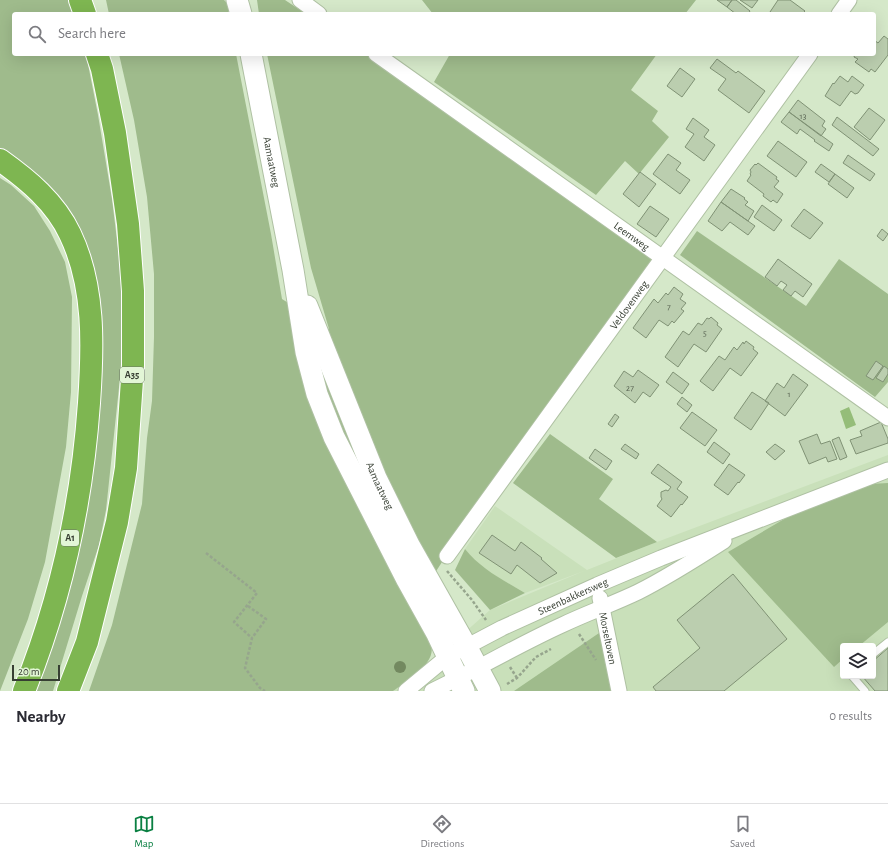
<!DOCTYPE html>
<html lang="en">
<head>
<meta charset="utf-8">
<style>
  :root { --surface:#fff; --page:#f7f7f7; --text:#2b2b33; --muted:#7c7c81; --line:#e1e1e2; --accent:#0b8043 }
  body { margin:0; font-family:"Alegreya Sans",sans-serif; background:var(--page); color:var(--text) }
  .controls { position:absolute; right:12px; bottom:12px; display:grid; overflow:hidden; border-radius:4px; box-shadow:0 4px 16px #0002 }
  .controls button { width:36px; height:36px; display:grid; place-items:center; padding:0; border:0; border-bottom:1px solid var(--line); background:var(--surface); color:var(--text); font:20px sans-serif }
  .scale { position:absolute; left:12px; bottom:10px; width:48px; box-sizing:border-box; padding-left:4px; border:2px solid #373f33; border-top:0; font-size:11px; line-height:14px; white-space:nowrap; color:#373f33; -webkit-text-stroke:3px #e2f6d6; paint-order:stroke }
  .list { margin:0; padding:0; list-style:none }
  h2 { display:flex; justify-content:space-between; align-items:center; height:52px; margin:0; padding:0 16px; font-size:17px }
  h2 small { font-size:13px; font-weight:400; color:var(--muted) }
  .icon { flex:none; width:22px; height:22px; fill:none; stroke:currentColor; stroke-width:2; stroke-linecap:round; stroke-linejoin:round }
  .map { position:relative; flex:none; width:888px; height:691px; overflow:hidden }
  .search { position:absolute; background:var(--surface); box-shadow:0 4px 16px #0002; left:12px; right:12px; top:12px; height:44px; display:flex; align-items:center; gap:10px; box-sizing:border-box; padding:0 14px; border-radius:4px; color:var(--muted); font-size:15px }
  .sheet { height:112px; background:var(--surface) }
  nav { display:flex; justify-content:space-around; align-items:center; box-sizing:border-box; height:56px; border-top:1px solid var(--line); background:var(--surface); font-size:11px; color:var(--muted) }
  nav a { display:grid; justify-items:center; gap:2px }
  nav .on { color:var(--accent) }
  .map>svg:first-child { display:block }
  .built { fill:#c9e0ba; fill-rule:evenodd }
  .green { fill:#9fbb8c }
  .water { fill:#95bd79 }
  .building { fill:#bbceaf; stroke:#809275 }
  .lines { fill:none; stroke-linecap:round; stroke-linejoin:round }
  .lane-casing { stroke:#afc1a3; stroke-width:9 }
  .street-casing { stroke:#afc1a3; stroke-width:17 }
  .secondary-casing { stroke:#afc1a3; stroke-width:23 }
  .highway-casing { stroke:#fff; stroke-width:24 }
  .path { stroke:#96a58d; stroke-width:2.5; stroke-dasharray:3 2; stroke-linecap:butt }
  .lane { stroke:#fff; stroke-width:7 }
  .street { stroke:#fff; stroke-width:15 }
  .secondary { stroke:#fff; stroke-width:21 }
  .highway { stroke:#7eb651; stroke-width:22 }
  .tree { fill:#738960 }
  .labels { text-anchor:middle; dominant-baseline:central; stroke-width:3; stroke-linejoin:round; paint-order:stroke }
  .number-label { font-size:9px; fill:#586352 }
  .shield { fill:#e2f6d6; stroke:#6a7664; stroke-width:1 }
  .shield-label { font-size:10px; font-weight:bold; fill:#373f33 }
  .street-label { font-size:11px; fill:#373f33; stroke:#e2f6d6 }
</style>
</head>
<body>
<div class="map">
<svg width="888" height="691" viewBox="0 0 888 691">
  <rect width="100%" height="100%" fill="#d5e8c9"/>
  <path class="built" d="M888,455V691H393L419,673L490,610L584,571L525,593L492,574L474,560L465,549L495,506L587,570L657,542ZM843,646H873V676H843Z"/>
  <path class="green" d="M0,0H72L78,14H14V54H86L98,115L112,199L121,273L125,331L106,510L99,545L82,596L53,691H29L44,647L98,317L27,168L0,148Z
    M106,0H224L227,3L229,14H109Z
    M257,0H285L306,14H259Z
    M422,0H696L685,14H433Z
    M119,54H236L271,234L282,299L329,329L311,268L267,54H365L480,131L655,257L511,455L413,607C419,619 427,632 431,645C437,663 406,682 393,691H89L112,625L142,504L147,438L152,401L154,337V274L147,197L134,120Z
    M450,54H657L631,90L658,111L652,121L669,137L639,174L625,161L596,195L434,82Z
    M0,178L11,185L34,206L50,231L65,262L72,297L71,392L66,447L45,562L28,619L0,691Z
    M697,231L806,306L839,259L888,294V382L875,397L680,255Z
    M550,434L613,479L599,499L657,542L616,558L513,483Z
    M888,483V622L859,646H843V659L834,667L728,552L798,511L870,484Z
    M465,549C481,569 503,580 525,593L490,610L455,570Z
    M602,631L614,691H514Z"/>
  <path class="water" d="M849,407L856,425L846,429L840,411Z"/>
  <path class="building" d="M717,0H732L727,7Z
    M732,0H736L750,11L748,14H736L727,7Z
    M740,0H758L752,8Z
    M778,0H790L805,11L802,14H773L770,12Z
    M884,36L888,39V55L875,72L871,69L869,72L855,62L858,59L854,57L855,54H874V40L878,43Z
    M717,59L736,73L738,71L765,91L749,113L718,90L726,79L710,68Z
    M680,68L695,79L682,97L667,86Z
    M840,76L848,82L852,76L864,85L858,93L855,94L851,91L840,106L825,96L833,83L834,84Z
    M798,100L825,121L822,126L826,129L821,136L789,112Z
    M869,108L885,120L870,140L854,127Z
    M789,112L833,144L829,151L814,141L815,140L800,129L797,134L781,122Z
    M837,117L879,149L873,156L832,125Z
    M693,118L709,130L704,137L715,145L704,161L685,147L694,134L686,129Z
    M778,141L807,162L796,177L767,156Z
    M668,154L681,163L676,170L690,180L680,194L653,174Z
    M848,155L875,174L870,181L843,163Z
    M758,163L777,177L776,179L779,181L774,187L783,194L777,203L773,200L771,202L763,196L764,194L747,181L751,175L750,174L751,172L750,170L755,164L756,165Z
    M821,164L835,174L829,182L815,172Z
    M640,172L656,184L639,207L623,194Z
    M835,174L854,188L847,198L828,184Z
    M731,189L745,198L744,199L748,202L745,205L754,211L748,221L721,202Z
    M721,202L755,226L748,235L730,222L722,231L708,221Z
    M762,205L782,220L774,231L754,217Z
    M650,206L669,219L656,237L637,224Z
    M804,209L823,223L810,239L791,226Z
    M882,229L888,234L883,241L877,236Z
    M778,259L812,284L803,297L795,291L791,296L783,290L787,285L781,281L777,286L765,277Z
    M674,287L683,294L680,299L686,303L681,309L684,311L674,323L672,321L668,326L659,320L646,338L633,328L654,299L658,303L666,293L668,295Z
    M711,317L718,323L717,325L722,329L706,352L694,344L678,367L665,357L683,331L689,335L698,323L702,325L707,318L709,319Z
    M746,341L754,347L753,349L758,353L741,376L730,368L713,391L700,381L719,356L725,360L734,347L737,350L743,342L744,344Z
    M876,361L883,366L873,380L866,376Z
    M884,366L888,369V374L883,382L876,378Z
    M638,370L659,385L650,397L643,392L635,403L614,386L624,371L633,377Z
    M673,372L689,384L682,394L666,382Z
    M793,374L808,385L785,416L765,401L777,383L784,388Z
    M752,392L769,403L751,430L734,418Z
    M682,397L692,405L687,412L677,404Z
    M692,412L717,430L705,446L680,428Z
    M615,414L619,417L612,427L608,424Z
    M881,422L888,439V443L856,454L850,440L862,436L860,431Z
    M817,434L821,444L830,441L837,459L828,462L826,457L809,464L799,441Z
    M839,437L847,457L840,460L832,440Z
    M714,442L730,454L723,464L707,452Z
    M625,444L639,454L636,459L621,449Z
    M775,444L785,451L775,460L766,452Z
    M595,449L612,461L606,470L589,458Z
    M658,464L682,482L677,489L688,497L682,505L681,504L671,517L657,506L662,499L661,497V492L666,490L668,491L671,487L651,473Z
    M729,464L745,475L739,483L738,482L728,495L714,485Z
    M492,535L515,551L521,542L542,558L541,559L557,573L540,583L517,565L511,574L479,553Z
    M733,574L787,639L724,691H656L653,687L700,648L677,620Z
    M888,648V691H875L862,676H873V661Z"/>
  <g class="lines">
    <defs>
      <path id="lane" d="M873,654L888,642
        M852,676L865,691"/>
      <g id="street">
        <path d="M300,0L319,14"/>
        <path d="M839,14L849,0"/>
        <path id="s1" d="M376,54L888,418"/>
        <path id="s2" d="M447,556L810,54"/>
        <path id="s3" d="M600,598L619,691"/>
        <path id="s4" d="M406,691L447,657L502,628L597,585L661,558L888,470"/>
        <path d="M432,691C476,670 518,645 562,625C587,613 613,604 638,592C668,577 696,559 724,541"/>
      </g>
      <g id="secondary">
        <path d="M237,0L241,14"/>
        <path id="s5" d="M251,54L293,270L306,352L317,394L334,437L407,580L437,634L464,691"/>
        <path id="s6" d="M307,306L376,478L409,545L466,646L490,691"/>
      </g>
      <path id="highway" d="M80,0L85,14
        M0,160C28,180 55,202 70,234C95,286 93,346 89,403C82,502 61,599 24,691
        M68,691L87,642L117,522L126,468L133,365V291L128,224L115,133L102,69L97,54"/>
    </defs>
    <use href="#lane" class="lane-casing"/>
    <use href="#street" class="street-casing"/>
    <use href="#secondary" class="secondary-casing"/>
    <use href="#highway" class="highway-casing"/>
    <path class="path" d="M206,553L257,593L234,622L252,638
      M447,571L472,600L486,620
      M248,606L266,619L252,638L245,668L260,688L265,691
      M579,634L596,660
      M510,667L517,678
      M507,684L517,678L536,657L551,649"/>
    <use href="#lane" class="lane"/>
    <use href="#street" class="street"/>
    <use href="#secondary" class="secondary"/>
    <use href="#highway" class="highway"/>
  </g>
  <circle class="tree" cx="400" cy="667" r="6"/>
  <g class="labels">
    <g class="number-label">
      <text x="803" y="116">13</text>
      <text x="669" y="307">7</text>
      <text x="705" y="333">5</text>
      <text x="630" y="388">27</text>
      <text x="789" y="394">1</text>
    </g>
    <g class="shield">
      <rect x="120" y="367" width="24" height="16" rx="3"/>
      <rect x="61" y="530" width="18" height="16" rx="3"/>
    </g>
    <g class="shield-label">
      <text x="132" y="375">A35</text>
      <text x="70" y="538">A1</text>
    </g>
    <g class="street-label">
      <text stroke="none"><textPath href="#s5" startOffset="110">Aamaatweg</textPath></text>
      <text stroke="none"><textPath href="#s1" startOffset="314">Leemweg</textPath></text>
      <text stroke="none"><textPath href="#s2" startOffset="310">Veldovenweg</textPath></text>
      <text stroke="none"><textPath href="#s6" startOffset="194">Aamaatweg</textPath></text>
      <text stroke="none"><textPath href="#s4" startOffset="193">Steenbakkersweg</textPath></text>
      <text stroke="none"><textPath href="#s3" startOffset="41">Morseltoven</textPath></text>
    </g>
  </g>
</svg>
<div class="controls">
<button><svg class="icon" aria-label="layers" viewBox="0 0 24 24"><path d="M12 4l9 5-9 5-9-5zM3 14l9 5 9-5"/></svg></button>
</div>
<div class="scale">20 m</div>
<div class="search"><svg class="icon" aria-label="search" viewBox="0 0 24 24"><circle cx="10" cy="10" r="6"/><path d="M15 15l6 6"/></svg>Search here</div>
</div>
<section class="sheet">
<h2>Nearby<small>0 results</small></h2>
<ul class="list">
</ul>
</section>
<nav>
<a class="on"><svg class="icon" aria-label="map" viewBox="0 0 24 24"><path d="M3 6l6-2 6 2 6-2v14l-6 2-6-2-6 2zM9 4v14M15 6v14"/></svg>Map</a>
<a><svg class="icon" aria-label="directions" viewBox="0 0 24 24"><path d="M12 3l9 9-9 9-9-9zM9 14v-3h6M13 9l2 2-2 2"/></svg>Directions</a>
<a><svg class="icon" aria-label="saved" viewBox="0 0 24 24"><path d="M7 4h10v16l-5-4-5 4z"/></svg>Saved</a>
</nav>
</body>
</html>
